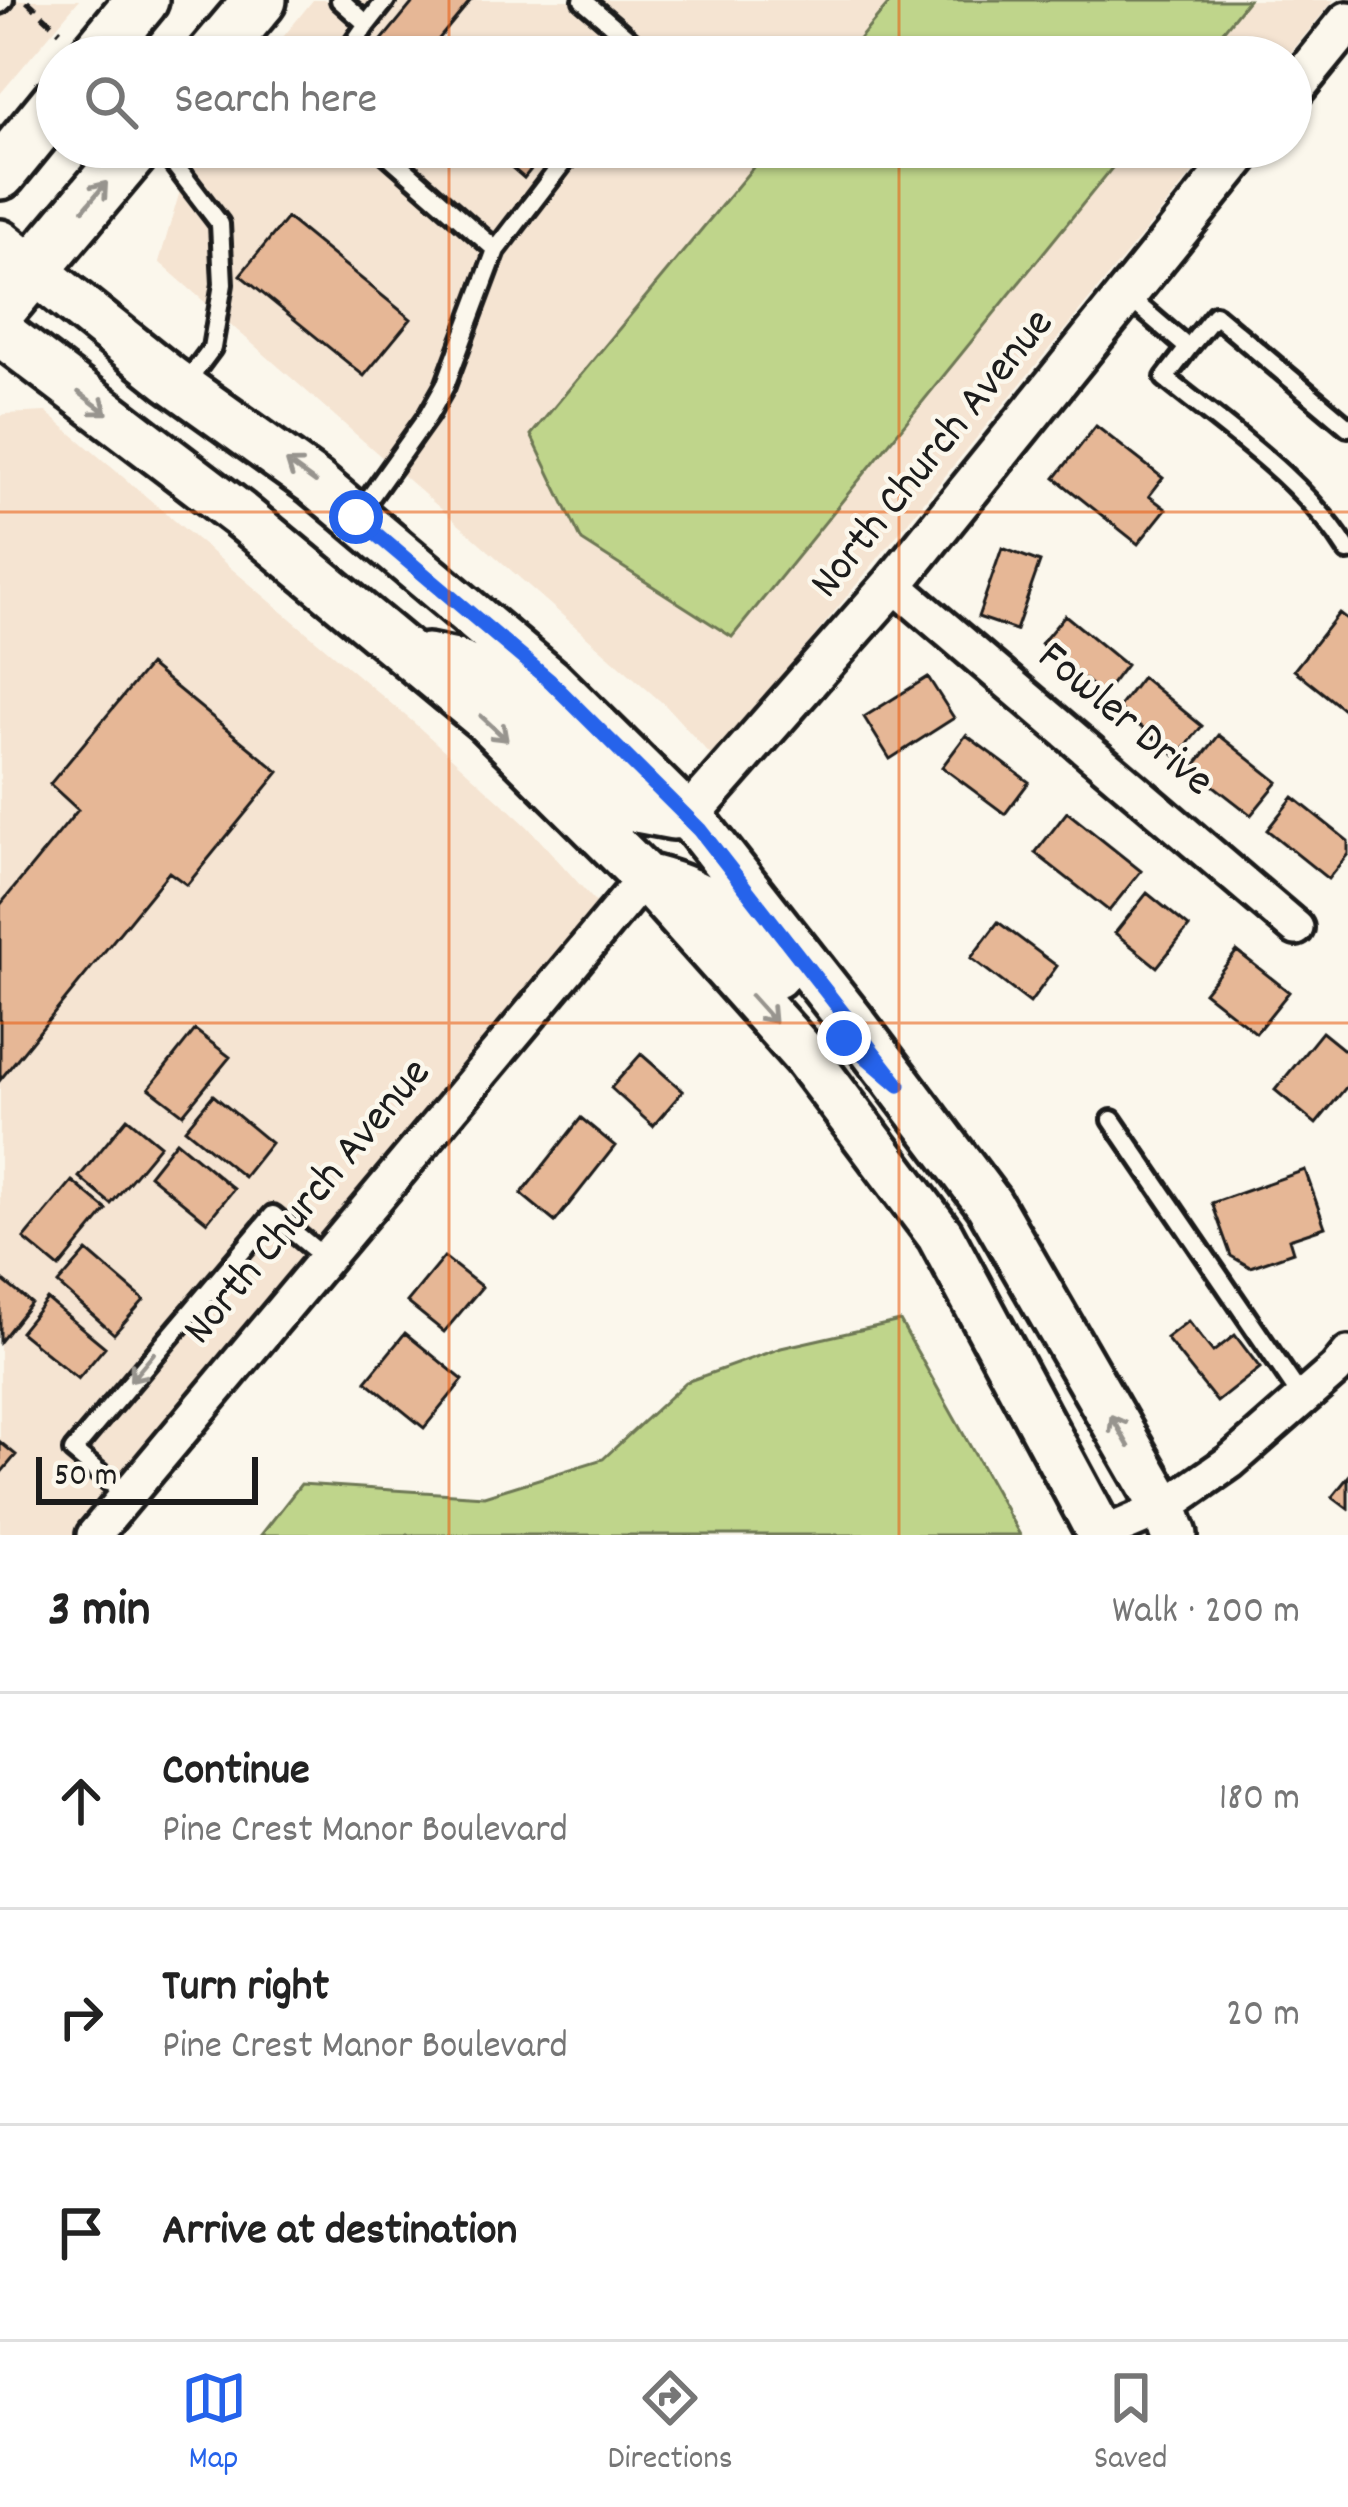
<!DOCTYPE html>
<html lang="en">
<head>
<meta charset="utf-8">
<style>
  :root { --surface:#fff; --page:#f2f2f2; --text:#222; --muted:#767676; --line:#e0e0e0; --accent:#2563eb }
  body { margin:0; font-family:Dekko,sans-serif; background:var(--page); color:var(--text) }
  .scale { position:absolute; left:36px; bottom:30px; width:222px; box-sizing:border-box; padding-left:12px; border:6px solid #1c1c1c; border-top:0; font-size:33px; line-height:42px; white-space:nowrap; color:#1c1c1c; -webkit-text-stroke:9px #fbf7ec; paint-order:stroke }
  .stop { position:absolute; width:36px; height:36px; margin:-27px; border:9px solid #2563eb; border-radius:50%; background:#fff }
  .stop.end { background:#2563eb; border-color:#fff; box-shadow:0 3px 12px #0008 }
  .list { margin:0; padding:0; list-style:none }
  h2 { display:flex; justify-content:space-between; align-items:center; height:156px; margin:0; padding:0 48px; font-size:51px }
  h2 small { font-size:39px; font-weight:400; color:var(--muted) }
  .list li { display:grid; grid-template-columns:78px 1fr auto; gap:36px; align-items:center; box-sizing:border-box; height:216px; padding:0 48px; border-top:3px solid var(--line) }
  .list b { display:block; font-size:45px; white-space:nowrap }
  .list p { margin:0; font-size:39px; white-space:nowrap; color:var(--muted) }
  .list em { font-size:39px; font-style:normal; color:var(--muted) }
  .icon { flex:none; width:66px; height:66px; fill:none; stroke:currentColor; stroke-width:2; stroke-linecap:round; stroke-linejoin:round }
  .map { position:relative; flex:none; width:1348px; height:1535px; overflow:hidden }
  .search { position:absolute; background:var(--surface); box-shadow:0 3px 9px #0004; left:36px; right:36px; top:36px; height:132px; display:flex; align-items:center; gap:30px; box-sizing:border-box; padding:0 42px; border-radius:66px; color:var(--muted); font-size:45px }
  .sheet { height:804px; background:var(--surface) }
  nav { display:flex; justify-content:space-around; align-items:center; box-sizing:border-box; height:168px; border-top:3px solid var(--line); background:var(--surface); font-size:33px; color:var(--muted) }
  nav a { display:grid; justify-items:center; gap:6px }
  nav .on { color:var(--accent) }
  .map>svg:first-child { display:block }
  .built { fill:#f5e4d2 }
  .green { fill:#bfd58b; stroke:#6e7854; stroke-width:3 }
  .building { fill:#e6b796; stroke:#1c1c1c; stroke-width:3 }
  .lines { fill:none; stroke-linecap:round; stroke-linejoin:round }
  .service-casing { stroke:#1c1c1c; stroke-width:26 }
  .minor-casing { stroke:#1c1c1c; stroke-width:42 }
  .tertiary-casing { stroke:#1c1c1c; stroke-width:48 }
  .secondary-casing { stroke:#1c1c1c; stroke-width:54 }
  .primary-casing { stroke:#1c1c1c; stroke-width:60 }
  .path { stroke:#1c1c1c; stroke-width:6; stroke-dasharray:12 9; stroke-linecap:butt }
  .service { stroke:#fbf7ec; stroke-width:16 }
  .minor { stroke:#fbf7ec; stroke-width:33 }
  .tertiary { stroke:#fbf7ec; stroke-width:39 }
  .secondary { stroke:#fbf7ec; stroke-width:45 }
  .primary { stroke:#fbf7ec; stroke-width:51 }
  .oneway { stroke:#97948e }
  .route { stroke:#2563eb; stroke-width:15 }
  .grid { fill:none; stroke:#e8590c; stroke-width:3; stroke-opacity:0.55 }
  .labels { text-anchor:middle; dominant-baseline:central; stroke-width:9; stroke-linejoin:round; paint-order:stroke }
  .street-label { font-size:45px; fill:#1c1c1c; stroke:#fbf7ec }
</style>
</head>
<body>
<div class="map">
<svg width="1348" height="1535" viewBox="0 0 1348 1535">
  <rect width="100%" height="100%" fill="#fbf7ec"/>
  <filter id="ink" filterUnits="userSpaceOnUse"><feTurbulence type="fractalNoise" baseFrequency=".00833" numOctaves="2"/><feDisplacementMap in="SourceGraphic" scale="24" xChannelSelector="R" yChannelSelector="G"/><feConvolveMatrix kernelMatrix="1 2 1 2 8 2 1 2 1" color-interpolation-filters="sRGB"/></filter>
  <g filter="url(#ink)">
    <path class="built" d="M0,0H79L0,94Z
      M313,0H892L844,57H267Z
      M1248,0H1334L1287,57H1202Z
      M193,147H770L531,435L732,637L1129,147H1214L714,759L666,706L159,262Z
      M46,412L413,722L527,826L600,907L74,1535H0V417L5,414Z"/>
    <path class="green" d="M892,0H1248L1202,57H844Z
      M770,147H1129L732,637L582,541L531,435Z
      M900,1321L1020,1535H261L301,1484L484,1496L603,1459L686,1382L781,1348Z"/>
    <path class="building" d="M415,0H471L424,57H368Z
      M488,147H549L524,178Z
      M287,218L411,319L364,376L240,275Z
      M1096,426L1163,478L1149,496L1166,509L1138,544L1055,478Z
      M1002,548L1040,562L1016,630L978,617Z
      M1339,613L1348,620V713L1294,670Z
      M1065,615L1126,665L1103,695L1041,644Z
      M149,665L279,772L187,885L169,872L0,1080V905L78,810L50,784Z
      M928,677L954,718L890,759L864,717Z
      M1142,677L1202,726L1177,757L1118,708Z
      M966,735L1029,782L1005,814L942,767Z
      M1219,735L1278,782L1251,815L1192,769Z
      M1293,797L1348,841V854L1328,879L1267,830Z
      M1067,812L1141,871L1109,911L1035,853Z
      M1147,893L1189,927L1157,967L1115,933Z
      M998,922L1057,966L1030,1003L971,958Z
      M1237,951L1289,992L1256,1033L1204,992Z
      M195,1030L230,1057L183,1114L149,1088Z
      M1322,1032L1348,1053V1085L1316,1124L1275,1090Z
      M641,1054L683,1091L653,1126L611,1088Z
      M213,1095L271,1143L244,1177L185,1129Z
      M127,1118L160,1145L111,1204L79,1177Z
      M581,1118L615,1146L555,1222L521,1194Z
      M176,1141L234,1189L207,1222L149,1175Z
      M1305,1170L1325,1227L1289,1239L1293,1252L1250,1267L1231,1256L1212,1203Z
      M72,1181L107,1210L59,1268L24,1239Z
      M87,1251L144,1300L114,1334L58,1284Z
      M444,1257L482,1287L444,1332L407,1302Z
      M0,1278L31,1303L0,1342Z
      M47,1299L105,1347L78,1379L20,1332Z
      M1188,1321L1213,1352L1235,1335L1260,1368L1217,1402L1166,1338Z
      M405,1333L463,1380L424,1428L366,1381Z
      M0,1442L16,1455L0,1474Z
      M1348,1477V1509L1332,1497Z"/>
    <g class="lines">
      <defs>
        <path id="service" d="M340,0L367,24L386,0
          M583,0L646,54L644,57
          M0,4L4,0
          M344,57L367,24
          M161,147L220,224L223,284L212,348L183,387
          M496,250L575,147
          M1126,295L1188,348L1165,378C1230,431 1303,479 1348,551
          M1188,348L1215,315L1348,427
          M356,517L428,416L445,386L496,250L379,147
          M1112,1120L1302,1398
          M127,1496L73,1451L273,1215L325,1258"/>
        <path id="minor" d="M893,584L1296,928
          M94,1535L645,877
          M1101,1535L1164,1508L1230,1462L1336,1369L1348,1354"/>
        <path id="tertiary" d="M1291,92L1348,22
          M688,817L893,584L1246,147"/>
        <path id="secondary" d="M0,243L170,379L314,482L550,681L700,829L851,1021L989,1204L1164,1508L1174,1535
          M0,332L239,514L487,720L645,877L806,1057L940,1235L1101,1535
          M427,657L456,663L490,679L530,710L636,809L673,816
          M653,879C722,897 733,922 776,975"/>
        <path id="primary" d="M95,57L142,0
          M212,57L260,0
          M0,173L57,103
          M0,309L136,147"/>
      </defs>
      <use href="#service" class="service-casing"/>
      <use href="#minor" class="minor-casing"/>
      <use href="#tertiary" class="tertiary-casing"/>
      <use href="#secondary" class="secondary-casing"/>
      <use href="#primary" class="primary-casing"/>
      <path class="path" d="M27,1L60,31"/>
      <use href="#service" class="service"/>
      <use href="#minor" class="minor"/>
      <use href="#tertiary" class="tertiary"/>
      <use href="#secondary" class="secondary"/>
      <use href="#primary" class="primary"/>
    </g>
    <defs><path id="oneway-shaft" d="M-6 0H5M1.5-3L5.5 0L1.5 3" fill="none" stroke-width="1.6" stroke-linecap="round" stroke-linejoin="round" transform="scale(3)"/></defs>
    <g class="oneway">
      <use href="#oneway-shaft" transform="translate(95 196) rotate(-50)"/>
      <use href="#oneway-shaft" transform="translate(93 403) rotate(37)"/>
      <use href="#oneway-shaft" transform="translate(301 472) rotate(-144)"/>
      <use href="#oneway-shaft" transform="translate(494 728) rotate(43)"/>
      <use href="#oneway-shaft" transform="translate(763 1009) rotate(48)"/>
      <use href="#oneway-shaft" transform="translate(142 1367) rotate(130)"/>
      <use href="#oneway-shaft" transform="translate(1120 1431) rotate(-120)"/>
    </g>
  </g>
  <g class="lines" filter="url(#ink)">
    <path class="route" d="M356,517L550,681L700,830L899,1085L844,1038"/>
  </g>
  <path class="grid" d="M449,0V57M899,0V57M449,147V1535M899,147V1535M0,512H1348M0,1023H1348"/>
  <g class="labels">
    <g class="street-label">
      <text transform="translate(934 455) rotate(-51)">North Church Avenue</text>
      <text transform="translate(1124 721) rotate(40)">Fowler Drive</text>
      <text transform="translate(309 1203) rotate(-50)">North Church Avenue</text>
    </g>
  </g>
</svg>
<div class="scale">50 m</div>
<div class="stop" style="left:356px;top:517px"></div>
<div class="stop end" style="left:844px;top:1038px"></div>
<div class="search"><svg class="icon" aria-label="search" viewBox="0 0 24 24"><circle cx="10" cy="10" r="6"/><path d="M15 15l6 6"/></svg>Search here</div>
</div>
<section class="sheet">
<h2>3 min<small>Walk · 200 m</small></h2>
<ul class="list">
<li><svg class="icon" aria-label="ahead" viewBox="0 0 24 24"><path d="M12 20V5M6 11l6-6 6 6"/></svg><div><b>Continue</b><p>Pine Crest Manor Boulevard</p></div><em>180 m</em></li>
<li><svg class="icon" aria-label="right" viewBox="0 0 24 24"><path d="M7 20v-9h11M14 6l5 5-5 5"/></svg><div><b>Turn right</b><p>Pine Crest Manor Boulevard</p></div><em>20 m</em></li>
<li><svg class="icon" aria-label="arrive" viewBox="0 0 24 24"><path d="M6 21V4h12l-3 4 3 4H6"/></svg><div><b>Arrive at destination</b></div></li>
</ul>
</section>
<nav>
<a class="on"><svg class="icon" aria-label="map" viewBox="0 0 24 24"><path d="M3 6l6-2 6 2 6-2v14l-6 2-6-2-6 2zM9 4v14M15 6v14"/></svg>Map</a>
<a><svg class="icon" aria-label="directions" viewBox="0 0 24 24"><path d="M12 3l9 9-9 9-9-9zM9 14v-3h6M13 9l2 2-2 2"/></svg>Directions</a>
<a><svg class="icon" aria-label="saved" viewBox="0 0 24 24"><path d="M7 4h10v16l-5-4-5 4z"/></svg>Saved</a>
</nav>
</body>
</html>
